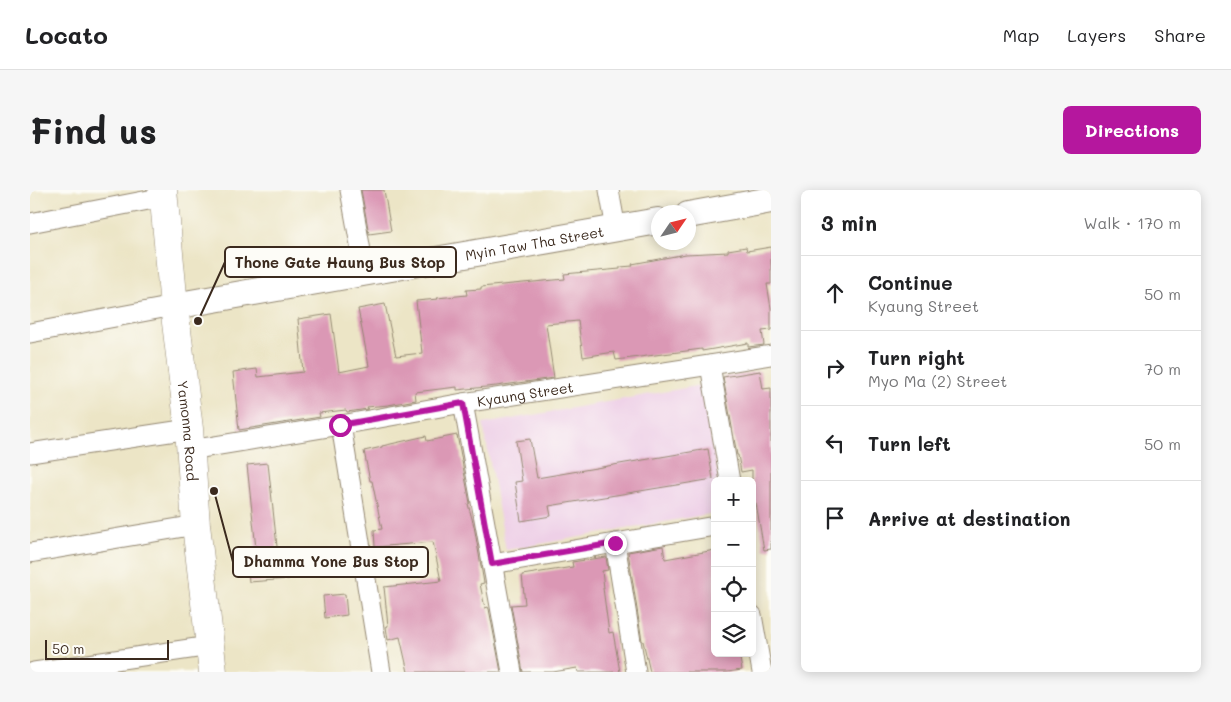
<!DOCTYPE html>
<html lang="en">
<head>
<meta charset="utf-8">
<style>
  :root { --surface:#fff; --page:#f6f6f6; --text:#202124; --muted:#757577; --line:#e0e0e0; --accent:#b5179e }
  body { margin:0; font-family:Mali,sans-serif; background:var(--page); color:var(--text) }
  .controls { position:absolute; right:15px; bottom:15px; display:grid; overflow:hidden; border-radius:8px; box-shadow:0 2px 12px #0003 }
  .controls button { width:45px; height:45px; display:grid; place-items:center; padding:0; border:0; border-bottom:1px solid var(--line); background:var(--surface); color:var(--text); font:25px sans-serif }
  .compass { position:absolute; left:621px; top:15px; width:45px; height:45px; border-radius:50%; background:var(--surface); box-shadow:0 2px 12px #0003; rotate:55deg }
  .scale { position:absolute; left:15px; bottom:12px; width:124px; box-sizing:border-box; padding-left:5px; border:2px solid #3b2a1e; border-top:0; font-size:14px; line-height:18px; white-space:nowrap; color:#3b2a1e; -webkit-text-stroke:4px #fdfcf7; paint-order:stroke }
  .stop { position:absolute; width:15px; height:15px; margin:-11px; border:4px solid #b5179e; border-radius:50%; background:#fff }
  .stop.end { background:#b5179e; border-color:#fff; box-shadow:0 1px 5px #0008 }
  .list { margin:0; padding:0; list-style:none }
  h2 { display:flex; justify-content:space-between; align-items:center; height:65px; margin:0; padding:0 20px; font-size:21px }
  h2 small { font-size:16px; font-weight:400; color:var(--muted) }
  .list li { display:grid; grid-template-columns:32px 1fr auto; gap:15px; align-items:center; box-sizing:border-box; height:75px; padding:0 20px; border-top:1px solid var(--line) }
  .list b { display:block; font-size:19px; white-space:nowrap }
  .list p { margin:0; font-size:16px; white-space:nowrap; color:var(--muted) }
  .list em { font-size:16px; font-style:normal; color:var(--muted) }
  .icon { flex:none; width:28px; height:28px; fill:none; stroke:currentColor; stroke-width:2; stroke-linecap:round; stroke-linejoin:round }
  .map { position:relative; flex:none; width:741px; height:482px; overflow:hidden; border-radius:8px }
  header { display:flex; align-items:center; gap:30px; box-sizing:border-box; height:70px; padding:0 25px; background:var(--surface); border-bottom:1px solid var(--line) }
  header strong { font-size:24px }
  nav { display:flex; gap:28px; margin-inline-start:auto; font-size:18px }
  .intro { display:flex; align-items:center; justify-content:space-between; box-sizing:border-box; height:120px; padding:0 30px }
  h1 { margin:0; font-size:35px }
  .button { padding:12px 22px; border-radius:8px; background:var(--accent); color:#fff; font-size:18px; font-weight:700 }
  main { display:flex; gap:30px; padding:0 30px }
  aside { flex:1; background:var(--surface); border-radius:8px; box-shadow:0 2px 12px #0003 }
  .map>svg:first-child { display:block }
  .built { fill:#eed0e7 }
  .building { fill:#db98b5 }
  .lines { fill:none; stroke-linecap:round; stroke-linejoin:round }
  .street-casing { stroke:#948872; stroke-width:21 }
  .secondary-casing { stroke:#948872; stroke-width:28 }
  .primary-casing { stroke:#948872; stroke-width:29 }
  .street { stroke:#fff; stroke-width:19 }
  .secondary { stroke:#fff; stroke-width:26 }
  .primary { stroke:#fff; stroke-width:28 }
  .route { stroke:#b5179e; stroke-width:6 }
  .labels { text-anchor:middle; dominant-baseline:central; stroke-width:4.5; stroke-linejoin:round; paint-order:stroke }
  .street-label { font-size:14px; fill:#3b2a1e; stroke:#fdfcf7 }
  .leader { fill:none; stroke:#3b2a1e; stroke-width:2 }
  .callout-dot { fill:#3b2a1e; stroke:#fdfcf7; stroke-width:2 }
  .callout { fill:#fdfcf7; stroke:#3b2a1e; stroke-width:2 }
  .callout-label { font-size:15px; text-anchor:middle; font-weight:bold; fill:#3b2a1e }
</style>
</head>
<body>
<header>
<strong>Locato</strong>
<nav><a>Map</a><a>Layers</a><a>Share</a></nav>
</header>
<div class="intro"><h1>Find us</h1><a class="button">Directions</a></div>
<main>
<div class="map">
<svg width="741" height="482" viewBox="0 0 741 482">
  <rect width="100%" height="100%" fill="#fdfcf7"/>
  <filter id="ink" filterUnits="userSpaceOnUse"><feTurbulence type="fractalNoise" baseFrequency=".02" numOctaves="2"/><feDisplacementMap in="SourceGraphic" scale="10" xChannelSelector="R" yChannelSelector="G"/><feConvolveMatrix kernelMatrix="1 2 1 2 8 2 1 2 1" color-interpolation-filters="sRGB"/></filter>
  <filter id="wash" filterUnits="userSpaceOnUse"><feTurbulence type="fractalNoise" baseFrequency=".0096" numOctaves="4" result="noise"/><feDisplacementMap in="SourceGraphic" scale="20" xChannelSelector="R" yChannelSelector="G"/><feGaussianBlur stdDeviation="1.12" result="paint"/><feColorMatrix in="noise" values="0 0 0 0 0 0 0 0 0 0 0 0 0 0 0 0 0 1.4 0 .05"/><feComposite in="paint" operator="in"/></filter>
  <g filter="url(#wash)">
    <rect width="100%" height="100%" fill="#ece5c6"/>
    <path class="built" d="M672,195L689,291H685V323L476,360L453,234Z"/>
    <g id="blocks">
      <path class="building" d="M331,0H354L361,41L339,44Z
        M716,57L717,61L741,57V94H737L741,118V140L732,141L734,155L718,157V153L672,161V159L586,170L584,162L553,167L548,131L516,134L524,188L466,196L427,200V197L385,202L386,210L358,215L337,217L338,219L317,222L316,220L289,223L290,227L209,240L203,182L227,179L228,187L273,182L268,129L301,124L309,182L339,176L328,119L355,114L366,166L392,163L386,111L408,109L407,108L437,105L436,100L451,99V97L535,89L534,84L590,79V77L603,76L602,74L656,64L698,62V60Z
        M730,181L733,199L741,198V359L734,360L726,313H722V280L711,282L708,265H707L693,187Z
        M427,245L440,313L438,314L444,336L454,393L450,394L455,418L458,417L459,419L471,482H378L370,447L358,450L356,437L358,436L354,397L411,391L403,352L345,357L344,340L352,339L342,291H340L334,261L352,257V256L396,246L397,251Z
        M500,249L507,288L678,259L683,289L519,316L521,326L491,331L485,292L492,291L486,251Z
        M238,273L248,366L257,365L259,389L219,392L217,369L227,368L217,275Z
        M633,356L635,369L685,360V463H709L712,480L697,482H620L613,451H612L598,362Z
        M576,367L578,380L572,381L574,398H573L579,443L583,442L590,482H548L547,478L523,482H493L481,415L495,414L492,385L543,377L542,372Z
        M315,404L317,425L295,428L293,406Z"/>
    </g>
  </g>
  <g filter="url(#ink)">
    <use href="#blocks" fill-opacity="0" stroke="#948872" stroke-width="1"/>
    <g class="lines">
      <defs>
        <g id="street">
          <path d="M320,0L335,83"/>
          <path d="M579,0L586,39"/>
          <path d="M0,33L134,7"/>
          <path d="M0,143L144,116"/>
          <path d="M680,175L700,291"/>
          <path d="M433,213L482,482"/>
          <path d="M311,235L351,482"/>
          <path id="s1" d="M160,260L311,235L433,213L680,175L741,165"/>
          <path d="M0,263L159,239"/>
          <path d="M585,353L606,482"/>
          <path d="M0,363L166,335"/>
          <path d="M462,374L685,336"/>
          <path d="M722,425L732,482"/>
          <path d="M4,482L180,456"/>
        </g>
        <g id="secondary">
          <path d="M658,25L741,10"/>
          <path id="s2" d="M144,116L628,31"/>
        </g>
        <g id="primary">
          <path id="s3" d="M133,0L144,116L159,239L166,335L183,482"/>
        </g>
      </defs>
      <use href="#street" class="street-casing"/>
      <use href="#secondary" class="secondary-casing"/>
      <use href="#primary" class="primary-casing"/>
      <use href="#street" class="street"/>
      <use href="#secondary" class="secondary"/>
      <use href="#primary" class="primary"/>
    </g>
  </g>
  <g class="lines" filter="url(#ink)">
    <path class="route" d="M310,235L433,213L462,374L585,353"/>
  </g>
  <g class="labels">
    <g class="street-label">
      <text stroke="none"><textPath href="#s2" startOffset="366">Myin Taw Tha Street</textPath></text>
      <text stroke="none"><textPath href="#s1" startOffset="340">Kyaung Street</textPath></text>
      <text stroke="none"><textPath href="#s3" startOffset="242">Yamonna Road</textPath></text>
    </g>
  </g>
  <path class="leader" d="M168 131L195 72M184 301L203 372"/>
  <g class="callout-dot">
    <circle cx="168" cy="131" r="5"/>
    <circle cx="184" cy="301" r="5"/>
  </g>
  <g class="callout">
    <rect x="195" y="57" width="231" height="30" rx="5"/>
    <rect x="203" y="357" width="195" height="30" rx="5"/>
  </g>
  <g class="callout-label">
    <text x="310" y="78">Thone Gate Haung Bus Stop</text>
    <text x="301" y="377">Dhamma Yone Bus Stop</text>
  </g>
</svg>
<div class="controls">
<button>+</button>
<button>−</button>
<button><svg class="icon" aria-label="locate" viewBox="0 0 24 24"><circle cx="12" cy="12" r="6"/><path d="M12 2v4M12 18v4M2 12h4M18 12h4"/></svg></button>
<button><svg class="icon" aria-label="layers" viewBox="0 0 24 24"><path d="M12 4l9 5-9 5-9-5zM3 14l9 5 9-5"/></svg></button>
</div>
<svg class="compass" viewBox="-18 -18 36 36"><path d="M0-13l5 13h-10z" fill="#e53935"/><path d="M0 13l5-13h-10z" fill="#757577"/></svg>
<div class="scale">50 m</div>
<div class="stop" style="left:310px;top:235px"></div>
<div class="stop end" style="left:585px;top:353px"></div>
</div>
<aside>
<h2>3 min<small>Walk · 170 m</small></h2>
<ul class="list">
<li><svg class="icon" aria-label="ahead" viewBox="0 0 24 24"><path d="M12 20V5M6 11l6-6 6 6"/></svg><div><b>Continue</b><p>Kyaung Street</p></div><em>50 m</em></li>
<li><svg class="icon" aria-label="right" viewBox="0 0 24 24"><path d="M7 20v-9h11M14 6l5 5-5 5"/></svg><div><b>Turn right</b><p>Myo Ma (2) Street</p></div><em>70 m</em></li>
<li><svg class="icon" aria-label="left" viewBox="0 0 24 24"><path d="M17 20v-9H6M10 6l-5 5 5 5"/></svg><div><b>Turn left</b></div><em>50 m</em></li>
<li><svg class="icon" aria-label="arrive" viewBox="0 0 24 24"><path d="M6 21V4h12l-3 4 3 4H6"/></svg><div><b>Arrive at destination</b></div></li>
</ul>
</aside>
</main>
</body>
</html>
